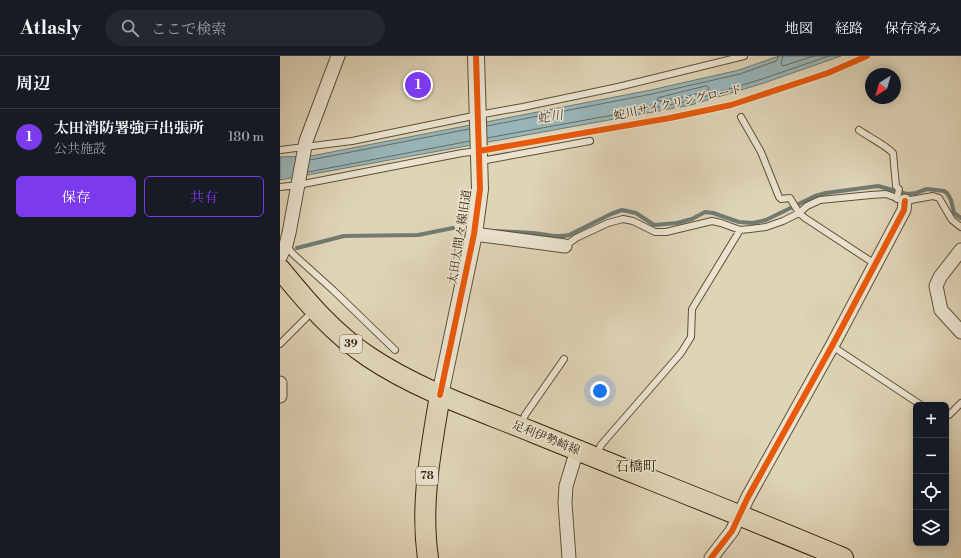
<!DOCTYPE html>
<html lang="ja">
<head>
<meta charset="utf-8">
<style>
  :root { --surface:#171b24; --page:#242831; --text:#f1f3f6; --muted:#9ea1a6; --line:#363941; --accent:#7c3aed }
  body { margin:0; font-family:"Libre Bodoni","Noto Serif JP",serif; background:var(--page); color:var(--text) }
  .controls { position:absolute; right:12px; bottom:12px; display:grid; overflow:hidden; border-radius:6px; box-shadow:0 2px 10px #0003 }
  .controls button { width:36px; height:36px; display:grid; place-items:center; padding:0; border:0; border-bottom:1px solid var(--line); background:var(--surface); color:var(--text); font:20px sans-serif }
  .compass { position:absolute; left:585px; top:12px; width:36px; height:36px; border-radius:50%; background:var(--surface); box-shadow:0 2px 10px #0003; rotate:217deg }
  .you { position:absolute; left:320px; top:335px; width:14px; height:14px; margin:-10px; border:3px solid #fff; border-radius:50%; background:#1a73e8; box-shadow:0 0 0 6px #1a73e833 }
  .badge { display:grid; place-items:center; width:26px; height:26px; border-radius:50%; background:var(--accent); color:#fff; font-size:13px; font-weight:700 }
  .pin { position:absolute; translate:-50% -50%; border:2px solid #fff; box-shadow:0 1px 4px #0006 }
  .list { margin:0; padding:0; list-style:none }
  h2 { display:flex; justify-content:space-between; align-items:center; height:52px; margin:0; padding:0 16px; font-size:17px }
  h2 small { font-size:13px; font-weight:400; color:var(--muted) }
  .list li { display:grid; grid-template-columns:26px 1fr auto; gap:12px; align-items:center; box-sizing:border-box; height:56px; padding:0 16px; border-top:1px solid var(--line) }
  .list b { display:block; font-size:15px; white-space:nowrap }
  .list p { margin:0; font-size:13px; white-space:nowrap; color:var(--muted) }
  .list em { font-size:13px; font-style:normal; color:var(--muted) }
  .actions { display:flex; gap:8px; padding:12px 16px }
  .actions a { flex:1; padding:9px 0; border:1px solid var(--accent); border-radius:6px; text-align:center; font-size:14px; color:var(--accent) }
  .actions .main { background:var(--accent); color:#fff }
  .icon { flex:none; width:22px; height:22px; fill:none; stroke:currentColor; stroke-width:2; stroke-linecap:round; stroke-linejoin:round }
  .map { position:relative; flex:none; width:681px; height:502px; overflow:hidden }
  header { display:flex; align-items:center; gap:24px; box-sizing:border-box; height:56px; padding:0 20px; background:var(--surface); border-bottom:1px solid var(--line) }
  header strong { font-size:19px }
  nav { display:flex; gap:22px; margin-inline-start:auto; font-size:14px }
  .search { width:280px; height:36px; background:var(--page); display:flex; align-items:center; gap:10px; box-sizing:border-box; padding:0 14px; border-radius:22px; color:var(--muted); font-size:15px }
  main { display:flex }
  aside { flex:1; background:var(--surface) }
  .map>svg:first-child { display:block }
  .water { fill:#98b5b9; stroke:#707b73 }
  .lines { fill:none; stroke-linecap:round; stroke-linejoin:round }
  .shore { stroke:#666c62; stroke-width:1 }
  .stream { stroke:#707b73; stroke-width:4 }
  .service-casing { stroke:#605035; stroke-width:8 }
  .minor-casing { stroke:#605035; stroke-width:15 }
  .tertiary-casing { stroke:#605035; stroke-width:18 }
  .primary-casing { stroke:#35240a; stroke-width:22 }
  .service { stroke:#eae3d0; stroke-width:6 }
  .minor { stroke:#eae3d0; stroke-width:13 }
  .tertiary { stroke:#eae3d0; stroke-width:16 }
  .primary { stroke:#dfd4b7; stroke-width:20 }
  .cycleway-casing { stroke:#eae3d0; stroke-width:8 }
  .cycleway { stroke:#e8590c; stroke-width:6 }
  .labels { text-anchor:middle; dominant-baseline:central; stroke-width:3; stroke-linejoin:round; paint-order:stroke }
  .shield { fill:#eae3d0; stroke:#6b5d45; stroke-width:1 }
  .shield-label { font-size:11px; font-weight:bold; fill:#35240a }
  .street-label { font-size:12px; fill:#35240a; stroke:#eae3d0 }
  .water-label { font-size:13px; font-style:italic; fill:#4e4836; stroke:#eae3d0 }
  .quarter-label { font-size:14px; fill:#35240a; stroke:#eae3d0 }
</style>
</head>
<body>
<header>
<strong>Atlasly</strong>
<div class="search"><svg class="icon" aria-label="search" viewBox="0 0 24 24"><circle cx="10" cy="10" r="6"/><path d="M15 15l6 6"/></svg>ここで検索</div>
<nav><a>地図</a><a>経路</a><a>保存済み</a></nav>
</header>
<main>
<aside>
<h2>周辺<small></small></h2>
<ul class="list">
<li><span class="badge">1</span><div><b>太田消防署強戸出張所</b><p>公共施設</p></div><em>180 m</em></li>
</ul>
<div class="actions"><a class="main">保存</a><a>共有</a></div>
</aside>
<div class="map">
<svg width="681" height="502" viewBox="0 0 681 502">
  <rect width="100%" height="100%" fill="#dfd4b7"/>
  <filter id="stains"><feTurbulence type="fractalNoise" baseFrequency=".005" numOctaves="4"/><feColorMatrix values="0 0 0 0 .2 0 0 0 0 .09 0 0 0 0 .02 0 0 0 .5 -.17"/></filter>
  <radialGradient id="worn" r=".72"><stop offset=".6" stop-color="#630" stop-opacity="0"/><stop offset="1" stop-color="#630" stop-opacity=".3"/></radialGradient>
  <path class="water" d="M499,0H561L484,27L411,49L0,124V101L31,100L371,34L459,14Z"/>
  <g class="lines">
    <path class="shore" d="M503,0L501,8L503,10L534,0
      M427,30L429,32L428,34L409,40L379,45L377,44L378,42Z
      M207,70L372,38L460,18L496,5L498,3V0
      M207,82L410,45L482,23L549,0
      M30,104L189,73
      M28,116L190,85"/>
    <path class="stream" d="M216,175C231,176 246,176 261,178C271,179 278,182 289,179L331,158L342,154L356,157L374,169L397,167L412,163L425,156L433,157L459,166L473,167L486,164L535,140L546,137L598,130L627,138L636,137L647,133L664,135L667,137L671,144L674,157L681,162
      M17,192L64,180L138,179L173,172"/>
    <defs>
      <path id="service" d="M461,61L481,96L499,141L501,143L510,142L519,157L525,162L595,208
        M579,74C590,82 604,88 613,97L616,130L619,133L617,143
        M0,94L72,85L198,59L243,51L338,31L464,0
        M201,105L310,85
        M0,131L18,129L182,97L199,95
        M6,189L13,198L53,234L115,294
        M285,190L296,182L328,167L343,163L353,165L375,176H386L432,165L441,167L460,174L470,173L486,171L503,165L519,157L527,150L540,144L591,139L606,138L625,145L653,140L659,142L672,164L681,171
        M0,288L33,255
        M552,290L641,349
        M666,360L669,359L681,347
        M242,368L245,359L284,303
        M317,398L321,389L401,297L411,281L412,253L460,174"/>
      <path id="minor" d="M194,178L285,190
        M681,194L660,221L656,230L661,254L681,276
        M0,201L6,189L9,177L26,85L58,0
        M0,327V340
        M289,502L285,447L286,430L297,394
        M431,502L452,475L468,441L552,290L624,154L625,145"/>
      <path id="tertiary" d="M160,339L194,178L200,133L196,0"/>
      <path id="primary" d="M0,213C27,246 53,277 89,301C140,335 199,354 255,377C358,419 461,459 563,502
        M148,502C140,447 151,394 160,339"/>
    </defs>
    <use href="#service" class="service-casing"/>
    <use href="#minor" class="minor-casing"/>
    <use href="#tertiary" class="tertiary-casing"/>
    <use href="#primary" class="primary-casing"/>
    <use href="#service" class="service"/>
    <use href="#minor" class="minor"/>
    <use href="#tertiary" class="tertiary"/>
    <use href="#primary" class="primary"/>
    <defs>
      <path id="cycleway" d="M199,95L390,62L451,49L548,17L587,0
        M160,339L194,178L200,133L196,0
        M431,502L452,475L468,441L552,290L624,154L625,145"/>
    </defs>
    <use href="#cycleway" class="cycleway-casing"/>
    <use href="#cycleway" class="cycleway"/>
  </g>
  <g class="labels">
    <g class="shield">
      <rect x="60" y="279" width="22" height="18" rx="3"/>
      <rect x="136" y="411" width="22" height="18" rx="3"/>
    </g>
    <g class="shield-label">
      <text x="71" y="288">39</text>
      <text x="147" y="420">78</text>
    </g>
    <g class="street-label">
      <text transform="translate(398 47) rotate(-12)">蛇川サイクリングロード</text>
      <text transform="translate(180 181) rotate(-81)">太田大間々線旧道</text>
      <text transform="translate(266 382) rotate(22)">足利伊勢崎線</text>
    </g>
    <g class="water-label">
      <text transform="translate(270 61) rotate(-9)">蛇川</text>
    </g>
    <g class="quarter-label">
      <text x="356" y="411">石橋町</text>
    </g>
  </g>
  <rect width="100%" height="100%" filter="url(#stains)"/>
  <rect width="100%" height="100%" fill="url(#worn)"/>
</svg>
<div class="controls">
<button>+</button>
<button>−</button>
<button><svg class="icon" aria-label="locate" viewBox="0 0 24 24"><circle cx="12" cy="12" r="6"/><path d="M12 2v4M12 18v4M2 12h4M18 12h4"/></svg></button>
<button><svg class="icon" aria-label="layers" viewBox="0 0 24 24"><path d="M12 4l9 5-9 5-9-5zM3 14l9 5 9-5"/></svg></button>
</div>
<svg class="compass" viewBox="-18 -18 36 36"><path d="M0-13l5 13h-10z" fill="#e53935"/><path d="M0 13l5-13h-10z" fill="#9ea1a6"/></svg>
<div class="you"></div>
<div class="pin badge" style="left:138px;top:29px">1</div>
</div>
</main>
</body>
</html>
